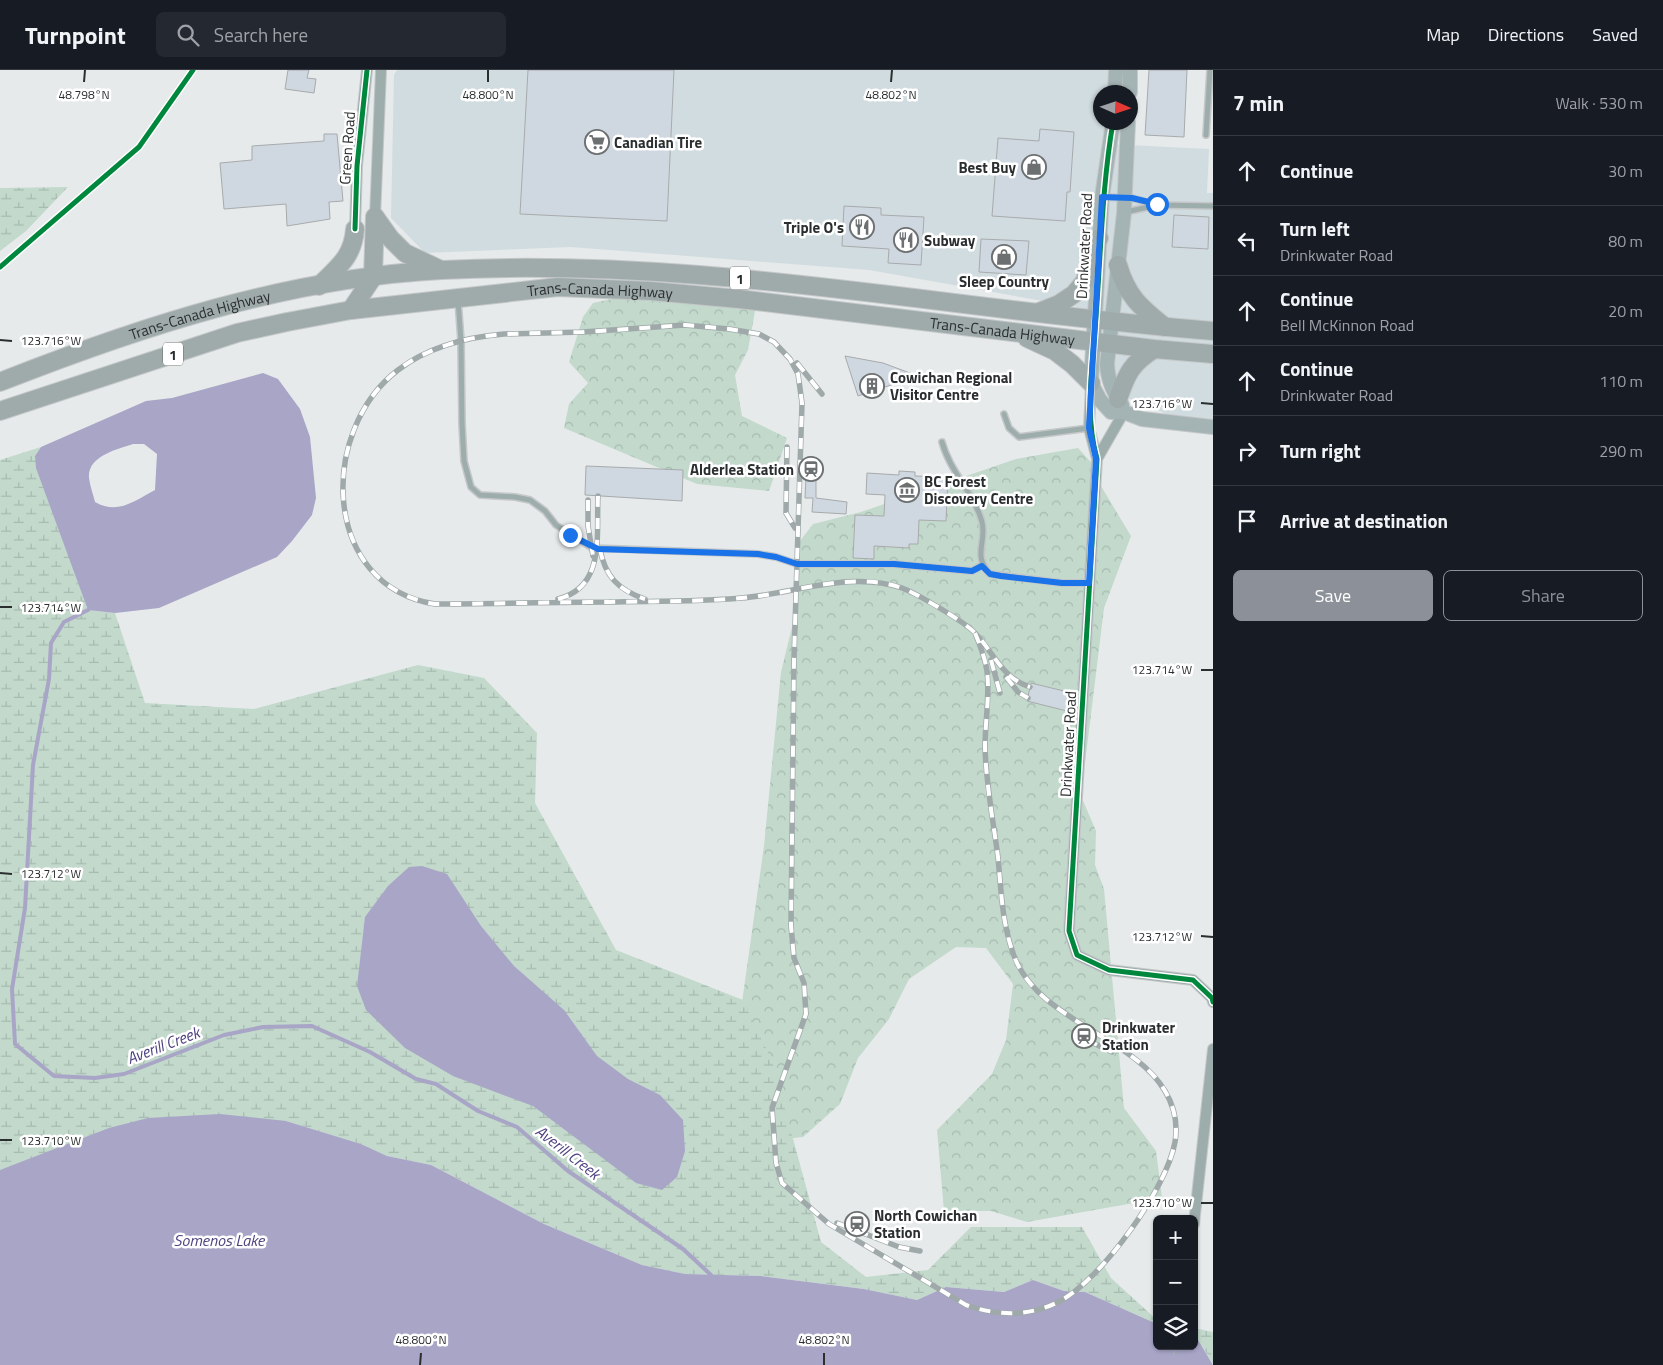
<!DOCTYPE html>
<html lang="en">
<head>
<meta charset="utf-8">
<style>
  :root { --surface:#171b24; --page:#242831; --text:#f1f3f6; --muted:#9ea1a6; --line:#363941; --accent:#8c9099 }
  body { margin:0; font-family:"Titillium Web",sans-serif; background:var(--page); color:var(--text) }
  .controls { position:absolute; right:15px; bottom:15px; display:grid; overflow:hidden; border-radius:8px; box-shadow:0 1px 4px #0004 }
  .controls button { width:45px; height:45px; display:grid; place-items:center; padding:0; border:0; border-bottom:1px solid var(--line); background:var(--surface); color:var(--text); font:25px sans-serif }
  .compass { position:absolute; left:1093px; top:15px; width:45px; height:45px; border-radius:50%; background:var(--surface); box-shadow:0 1px 4px #0004; rotate:93deg }
  .stop { position:absolute; width:15px; height:15px; margin:-11px; border:4px solid #1a73e8; border-radius:50%; background:#fff }
  .stop.end { background:#1a73e8; border-color:#fff; box-shadow:0 1px 5px #0008 }
  .list { margin:0; padding:0; list-style:none }
  h2 { display:flex; justify-content:space-between; align-items:center; height:65px; margin:0; padding:0 20px; font-size:21px }
  h2 small { font-size:16px; font-weight:400; color:var(--muted) }
  .list li { display:grid; grid-template-columns:32px 1fr auto; gap:15px; align-items:center; box-sizing:border-box; height:70px; padding:0 20px; border-top:1px solid var(--line) }
  .list b { display:block; font-size:19px; white-space:nowrap }
  .list p { margin:0; font-size:16px; white-space:nowrap; color:var(--muted) }
  .list em { font-size:16px; font-style:normal; color:var(--muted) }
  .actions { display:flex; gap:10px; padding:15px 20px }
  .actions a { flex:1; padding:11px 0; border:1px solid var(--accent); border-radius:8px; text-align:center; font-size:18px; color:var(--accent) }
  .actions .main { background:var(--accent); color:#fff }
  .icon { flex:none; width:28px; height:28px; fill:none; stroke:currentColor; stroke-width:2; stroke-linecap:round; stroke-linejoin:round }
  .map { position:relative; flex:none; width:1213px; height:1295px; overflow:hidden }
  header { display:flex; align-items:center; gap:30px; box-sizing:border-box; height:70px; padding:0 25px; background:var(--surface); border-bottom:1px solid var(--line) }
  header strong { font-size:24px }
  nav { display:flex; gap:28px; margin-inline-start:auto; font-size:18px }
  .search { width:350px; height:45px; background:var(--page); display:flex; align-items:center; gap:12px; box-sizing:border-box; padding:0 18px; border-radius:8px; color:var(--muted); font-size:19px }
  main { display:flex }
  aside { flex:1; background:var(--surface) }
  .map>svg:first-child { display:block }
  .built { fill:#d1dce0 }
  .forest { fill:url(#forest-crowns) }
  .wetland { fill:url(#wetland-marsh) }
  .water { fill:#a8a5c7; fill-rule:evenodd }
  .lines { fill:none; stroke-linecap:round; stroke-linejoin:round }
  .stream { stroke:#a8a5c7; stroke-width:4 }
  .building { fill:#cfd7e0; stroke:#a8abac }
  .lane-casing { stroke:#c5c7c8; stroke-width:8 }
  .street-casing { stroke:#c5c7c8; stroke-width:12 }
  .secondary-casing { stroke:#c5c7c8; stroke-width:16 }
  .highway-casing { stroke:#c5c7c8; stroke-width:20 }
  .path { stroke:#a8b2b2; stroke-width:2; stroke-dasharray:4 4; stroke-linecap:butt }
  .lane { stroke:#9dadac; stroke-width:5 }
  .street { stroke:#9dadac; stroke-width:10 }
  .secondary { stroke:#a4b4b4; stroke-width:14 }
  .highway { stroke:#9fabab; stroke-width:18 }
  .rail-casing { stroke:#a0a9aa; stroke-width:5.5 }
  .rail { stroke:#fff; stroke-width:4; stroke-dasharray:11; stroke-linecap:butt }
  .cycleway-casing { stroke:#fff; stroke-width:8 }
  .cycleway { stroke:#00873e; stroke-width:5 }
  .route { stroke:#1a73e8; stroke-width:6 }
  .ticks { fill:none; stroke:#2b2e2f; stroke-width:2 }
  .labels { text-anchor:middle; dominant-baseline:central; stroke-width:5; stroke-linejoin:round; paint-order:stroke }
  .shield { fill:#fff; stroke:#6b6d6d; stroke-width:1 }
  .shield-label { font-size:14px; font-weight:bold; fill:#2b2e2f }
  .poi-label { font-size:15px; font-weight:bold; fill:#2b2e2f; stroke:#fff; text-anchor:start }
  .street-label { font-size:15px; fill:#2b2e2f; stroke:#fff }
  .water-label { font-size:16px; font-style:italic; fill:#4d4180; stroke:#fff }
  .ticks-label { font-size:12px; text-anchor:middle; fill:#2b2e2f; stroke:#fff; stroke-width:5; stroke-linejoin:round; paint-order:stroke }
</style>
</head>
<body>
<header>
<strong>Turnpoint</strong>
<div class="search"><svg class="icon" aria-label="search" viewBox="0 0 24 24"><circle cx="10" cy="10" r="6"/><path d="M15 15l6 6"/></svg>Search here</div>
<nav><a>Map</a><a>Directions</a><a>Saved</a></nav>
</header>
<main>
<div class="map">
<svg width="1213" height="1295" viewBox="0 0 1213 1295">
  <defs>
    <pattern id="forest-crowns" width="20" height="18" patternUnits="userSpaceOnUse" patternTransform="scale(1.25)"><rect width="20" height="18" fill="#c2d9cc"/><path d="M2 6a3 3 0 1 1 6 0M12 15a3 3 0 1 1 6 0" fill="none" stroke="#a7bbb0"/></pattern>
    <pattern id="wetland-marsh" width="20" height="14" patternUnits="userSpaceOnUse" patternTransform="scale(1.25)"><rect width="20" height="14" fill="#c2d9cc"/><path d="M1 5h8M5 5V1M11 12h8M15 12V8" fill="none" stroke="#a7bbb0"/></pattern>
  </defs>
  <rect width="100%" height="100%" fill="#e6eaeb"/>
  <path class="built" d="M397,0H1113L1111,22H1100V52L1109,53L1108,74L1209,79L1207,123H1213V350L1167,344L1120,325L1108,288L1099,241L869,200L571,177L425,183L391,148L394,5Z"/>
  <path class="forest" d="M621,227L750,230L755,241L748,280L735,305L742,346L787,368L769,421L697,414L564,358L569,334L588,313L569,292L583,247L593,233Z
    M1078,378L1099,401L1098,411L1131,466L1104,538L1081,726L1096,761L1095,795L1104,819L1124,1038L1156,1081L1162,1128L1027,1152L991,1141H944L937,1060L992,1004L1006,970L1013,914L986,878L956,877L909,909L889,949L858,988L840,1034L803,1067L756,1072L737,968L764,776L781,602L795,545L797,475L813,454L861,442L1016,389Z"/>
  <path class="wetland" d="M68,117L26,161L0,181V118Z
    M41,377L35,386L88,540L115,543L145,633L254,639L418,595L484,608L537,663L535,733L616,880L743,930L772,991L821,1172L866,1207L928,1200L971,1157H1082L1111,1208L1157,1250V1254L1085,1222L1064,1221L1033,1210L1004,1222L946,1217L917,1230L864,1219L761,1206L685,1204L642,1195L544,1154L431,1095L387,1086L361,1074L286,1051L0,1100V390Z
    M1194,1258L1213,1262V1294L1194,1263Z"/>
  <path class="water" d="M263,303L278,309L300,339L310,367L316,428L312,445L292,471L277,487L159,538L115,543L88,540L36,398L35,386L41,377L146,331L172,328ZM133,374H144L157,384L155,420C134,431 118,445 95,432C93,424 90,416 89,408C87,386 118,379 133,374Z
    M422,796L447,804L481,856L514,896L564,940L597,986L628,1009L660,1025L683,1050L685,1081L677,1107L662,1120L636,1113L533,1036L453,1006L405,978L366,940L357,916L365,847L388,816L409,797Z
    M220,1044L286,1051L361,1074L387,1086L431,1095L544,1154L642,1195L685,1204L761,1206L864,1219L917,1230L946,1217L1004,1222L1033,1210L1064,1221L1085,1222L1157,1254V1276H1194V1263L1213,1295H0V1100L109,1058L148,1048Z"/>
  <g class="lines">
    <path class="stream" d="M88,540L64,552L51,573L49,609L33,695L25,838L12,919L15,974L54,1006L95,1008L124,1004L224,965L263,957L312,956L370,982L416,1009L436,1014L478,1041L517,1057L568,1101L683,1179L711,1205"/>
  </g>
  <path class="building" d="M288,0H309L307,8L316,9L314,23L285,19Z
    M528,0H674L667,151L520,144Z
    M1149,0H1187L1184,67L1145,65Z
    M1040,59L1074,62L1070,122H1067L1065,151L992,146L998,68L1039,71Z
    M324,64H337L343,131L329,132L330,149L287,156L286,134L224,139L220,93L252,90V76L324,71Z
    M844,136L881,138V145L924,147L921,195L888,193L889,179L842,176Z
    M1174,145L1209,147L1208,179L1172,177Z
    M981,169L1029,171L1026,205L979,202Z
    M845,286L883,293L918,306L858,326Z
    M807,387L817,388V393H820V407H816V428L847,432L846,444L812,442L813,428H805Z
    M586,396L683,400L682,431L585,425Z
    M899,401L915,402V406L948,407L946,451L919,450L918,474H909V478L874,476V489L853,488L855,445L884,446L885,425L866,424L867,403L899,405Z
    M1031,613L1072,623L1067,641L1027,631Z"/>
  <g class="lines">
    <defs>
      <path id="lane" d="M1206,65L1210,0
        M1102,127L1132,128L1157,135L1213,136
        M1126,142L1157,135
        M458,230L461,271L462,353L464,391L471,417L480,425L515,427L530,430L545,441L556,455L592,478L758,484L776,487L797,494H894L972,501L982,495
        M1004,344L1009,358L1019,367L1089,358
        M942,372C950,402 974,423 982,452C987,473 972,485 990,504L1062,513H1089"/>
      <path id="street" d="M375,147L381,0
        M355,159L357,96L367,0
        M1091,314L1089,358L1097,389L1069,861L1077,885L1109,900L1193,910L1212,928L1213,932
        M1097,389L1124,342
        M1194,1154L1213,979"/>
      <path id="secondary" d="M1130,0V22
        M1115,22L1116,0
        M1113,52L1102,127L1091,313L1100,330L1111,342H1124L1142,349L1213,357
        M1122,335C1113,321 1108,311 1107,294L1124,143L1128,52"/>
      <g id="highway">
        <path d="M375,147L390,168L405,183L441,200"/>
        <path d="M1118,195C1127,226 1140,237 1165,257"/>
        <path d="M319,216C338,197 353,187 355,159"/>
        <path d="M351,240L373,207L375,147"/>
        <path d="M1039,242L1059,234L1074,224L1085,211L1091,183L1099,168"/>
        <path d="M1027,268L1055,281L1072,294L1091,313"/>
        <path id="s1" d="M0,312C142,256 289,208 442,200C702,186 956,241 1213,261"/>
        <path d="M1118,329C1127,303 1131,294 1154,279"/>
        <path id="s2" d="M0,341L237,263L287,252L351,240L558,217L651,221L739,229L1154,279L1213,284"/>
      </g>
    </defs>
    <use href="#lane" class="lane-casing"/>
    <use href="#street" class="street-casing"/>
    <use href="#secondary" class="secondary-casing"/>
    <use href="#highway" class="highway-casing"/>
    <path class="path" d="M1174,1285L1175,1276"/>
    <use href="#lane" class="lane"/>
    <use href="#street" class="street"/>
    <use href="#secondary" class="secondary"/>
    <use href="#highway" class="highway"/>
    <defs>
      <path id="rail" d="M797,293L822,324
        M787,377L786,443L795,458
        M588,430V456L593,486
        M600,479C605,506 618,520 645,529
        M558,529C606,517 596,464 598,426
        M975,563C980,575 985,588 987,601C990,626 985,652 985,677C986,714 993,750 998,787C1001,820 1002,852 1013,883C1035,950 1133,966 1165,1021C1174,1036 1178,1054 1175,1072C1167,1118 1102,1209 1060,1231C1030,1247 997,1246 966,1235L829,1154L782,1113L776,1093L772,1038L806,944L804,913L794,888L791,856L794,588L802,333L798,304L790,289L774,272L759,264L729,259L685,255L583,262L504,264C467,267 428,277 398,300C318,361 321,516 435,534C493,534 551,532 609,532C653,531 697,532 741,528C794,524 849,500 902,518C916,523 965,552 975,563C994,583 1002,608 1030,617
        M991,590L1000,623
        M1006,607L1018,622L1028,628
        M1087,970L1112,982
        M837,1153L899,1177L920,1181"/>
    </defs>
    <use href="#rail" class="rail-casing"/>
    <use href="#rail" class="rail"/>
    <defs>
      <path id="cycleway" d="M1113,52C1102,117 1101,181 1096,246C1093,294 1084,343 1097,389L1069,861L1077,885L1109,900L1193,910L1212,928L1213,932
        M355,159L357,96L367,0
        M0,197L139,77L193,0"/>
    </defs>
    <use href="#cycleway" class="cycleway-casing"/>
    <use href="#cycleway" class="cycleway"/>
  </g>
  <g class="lines">
    <path class="route" d="M570,465L598,479L758,484L776,487L797,494H894L972,501L982,496L990,504L1001,506L1062,513H1089L1096,389L1089,358L1102,127L1132,128L1157,134"/>
  </g>
  <path class="ticks" d="M84,12L85,0M488,12V0M891,12L892,0M0,270L12,271M1201,333L1213,334M0,537H12M1201,600H1213M0,803L12,804M1201,866L1213,867M0,1070H12M1201,1133H1213M420,1295L421,1283M824,1295V1283"/>
  <defs>
    <symbol id="supermarket-ring" viewBox="-11 -11 22 22"><circle r="9.5" fill="#fff" stroke="#6c7071" stroke-width="1.5"/><path d="M-6-5.5h2.5l.6 2H6L4.5 2H-2.5L-4.4-4H-6ZM-1.5 3.2a1.3 1.3 0 1 0 .1 0ZM3 3.2a1.3 1.3 0 1 0 .1 0Z" fill="#6c7071"/></symbol>
    <symbol id="shop-ring" viewBox="-11 -11 22 22"><circle r="9.5" fill="#fff" stroke="#6c7071" stroke-width="1.5"/><path d="M-5-2.5h2.3a2.7 3.5 0 0 1 5.4 0H5L5.5 6h-11ZM-1.5-2.5h3a1.5 2.3 0 0 0-3 0Z" fill="#6c7071"/></symbol>
    <symbol id="restaurant-ring" viewBox="-11 -11 22 22"><circle r="9.5" fill="#fff" stroke="#6c7071" stroke-width="1.5"/><path d="M-5-6h1v4h1v-4h1v4h1v-4h1v5L-1.5 .5V6h-2V.5L-5-1ZM5-6V6H3V1.5H1.5Q1.5-4 5-6Z" fill="#6c7071"/></symbol>
    <symbol id="building-ring" viewBox="-11 -11 22 22"><circle r="9.5" fill="#fff" stroke="#6c7071" stroke-width="1.5"/><path d="M-4-6H4V6H1V3H-1V6H-4ZM-2.5-4.3h1.7v1.8h-1.7ZM.8-4.3h1.7v1.8H.8ZM-2.5-1h1.7V.8h-1.7ZM.8-1h1.7V.8H.8Z" fill="#6c7071"/></symbol>
    <symbol id="station-ring" viewBox="-11 -11 22 22"><circle r="9.5" fill="#fff" stroke="#6c7071" stroke-width="1.5"/><path d="M-3-6H3Q5-6 5-4V2Q5 4 3 4L4.5 6H3L1.5 4h-3L-3 6H-4.5L-3 4Q-5 4-5 2V-4Q-5-6-3-6ZM-3.5-4v3h7v-3ZM-3.5 1v1.5H-2V1ZM2 1v1.5H3.5V1Z" fill="#6c7071"/></symbol>
    <symbol id="museum-ring" viewBox="-11 -11 22 22"><circle r="9.5" fill="#fff" stroke="#6c7071" stroke-width="1.5"/><path d="M0-6L6-3V-2H-6V-3ZM-5-1h2V3h-2ZM-1-1h2V3h-2ZM3-1h2V3H3ZM-6 4H6V6H-6Z" fill="#6c7071"/></symbol>
  </defs>
  <g fill-rule="evenodd">
    <use href="#supermarket-ring" x="583" y="58" width="28" height="28"/>
    <use href="#shop-ring" x="1020" y="83" width="28" height="28"/>
    <use href="#restaurant-ring" x="848" y="143" width="28" height="28"/>
    <use href="#restaurant-ring" x="892" y="156" width="28" height="28"/>
    <use href="#shop-ring" x="990" y="173" width="28" height="28"/>
    <use href="#building-ring" x="858" y="302" width="28" height="28"/>
    <use href="#station-ring" x="797" y="385" width="28" height="28"/>
    <use href="#museum-ring" x="893" y="406" width="28" height="28"/>
    <use href="#station-ring" x="1070" y="952" width="28" height="28"/>
    <use href="#station-ring" x="843" y="1140" width="28" height="28"/>
  </g>
  <g class="labels">
    <g class="shield">
      <rect x="730" y="196.5" width="20" height="23" rx="4"/>
      <rect x="163" y="272.5" width="20" height="23" rx="4"/>
    </g>
    <g class="shield-label">
      <text x="740" y="208">1</text>
      <text x="173" y="284">1</text>
    </g>
    <g class="poi-label">
      <text x="614" y="72">Canadian Tire</text>
      <text x="1016" y="97" text-anchor="end">Best Buy</text>
      <text x="844" y="157" text-anchor="end">Triple O's</text>
      <text x="924" y="170">Subway</text>
      <text x="1004" y="211" text-anchor="middle">Sleep Country</text>
      <text x="890" y="307">Cowichan Regional<tspan x="890" dy="17">Visitor Centre</tspan></text>
      <text x="794" y="399" text-anchor="end">Alderlea Station</text>
      <text x="924" y="411">BC Forest<tspan x="924" dy="17">Discovery Centre</tspan></text>
      <text x="1102" y="957">Drinkwater<tspan x="1102" dy="17">Station</tspan></text>
      <text x="874" y="1145">North Cowichan<tspan x="874" dy="17">Station</tspan></text>
    </g>
    <g class="street-label">
      <text transform="translate(347 78) rotate(-86)">Green Road</text>
      <text transform="translate(1084 176) rotate(-87)">Drinkwater Road</text>
      <text stroke="none"><textPath href="#s2" startOffset="616">Trans-Canada Highway</textPath></text>
      <text stroke="none"><textPath href="#s1" startOffset="211">Trans-Canada Highway</textPath></text>
      <text stroke="none"><textPath href="#s2" startOffset="1021">Trans-Canada Highway</textPath></text>
      <text transform="translate(1068 674) rotate(-87)">Drinkwater Road</text>
    </g>
    <g class="water-label">
      <text transform="translate(163 975) rotate(-21)">Averill Creek</text>
      <text transform="translate(568 1082) rotate(38)">Averill Creek</text>
      <text x="219" y="1170">Somenos Lake</text>
    </g>
  </g>
  <g class="ticks-label">
    <text x="84" y="29">48.798°N</text>
    <text x="488" y="29">48.800°N</text>
    <text x="891" y="29">48.802°N</text>
    <text x="51" y="275">123.716°W</text>
    <text x="1162" y="338">123.716°W</text>
    <text x="51" y="542">123.714°W</text>
    <text x="1162" y="604">123.714°W</text>
    <text x="51" y="808">123.712°W</text>
    <text x="1162" y="871">123.712°W</text>
    <text x="51" y="1075">123.710°W</text>
    <text x="1162" y="1137">123.710°W</text>
    <text x="421" y="1274">48.800°N</text>
    <text x="824" y="1274">48.802°N</text>
  </g>
</svg>
<div class="controls">
<button>+</button>
<button>−</button>
<button><svg class="icon" aria-label="layers" viewBox="0 0 24 24"><path d="M12 4l9 5-9 5-9-5zM3 14l9 5 9-5"/></svg></button>
</div>
<svg class="compass" viewBox="-18 -18 36 36"><path d="M0-13l5 13h-10z" fill="#e53935"/><path d="M0 13l5-13h-10z" fill="#9ea1a6"/></svg>
<div class="stop" style="left:1157px;top:134px"></div>
<div class="stop end" style="left:570px;top:465px"></div>
</div>
<aside>
<h2>7 min<small>Walk · 530 m</small></h2>
<ul class="list">
<li><svg class="icon" aria-label="ahead" viewBox="0 0 24 24"><path d="M12 20V5M6 11l6-6 6 6"/></svg><div><b>Continue</b></div><em>30 m</em></li>
<li><svg class="icon" aria-label="left" viewBox="0 0 24 24"><path d="M17 20v-9H6M10 6l-5 5 5 5"/></svg><div><b>Turn left</b><p>Drinkwater Road</p></div><em>80 m</em></li>
<li><svg class="icon" aria-label="ahead" viewBox="0 0 24 24"><path d="M12 20V5M6 11l6-6 6 6"/></svg><div><b>Continue</b><p>Bell McKinnon Road</p></div><em>20 m</em></li>
<li><svg class="icon" aria-label="ahead" viewBox="0 0 24 24"><path d="M12 20V5M6 11l6-6 6 6"/></svg><div><b>Continue</b><p>Drinkwater Road</p></div><em>110 m</em></li>
<li><svg class="icon" aria-label="right" viewBox="0 0 24 24"><path d="M7 20v-9h11M14 6l5 5-5 5"/></svg><div><b>Turn right</b></div><em>290 m</em></li>
<li><svg class="icon" aria-label="arrive" viewBox="0 0 24 24"><path d="M6 21V4h12l-3 4 3 4H6"/></svg><div><b>Arrive at destination</b></div></li>
</ul>
<div class="actions"><a class="main">Save</a><a>Share</a></div>
</aside>
</main>
</body>
</html>
